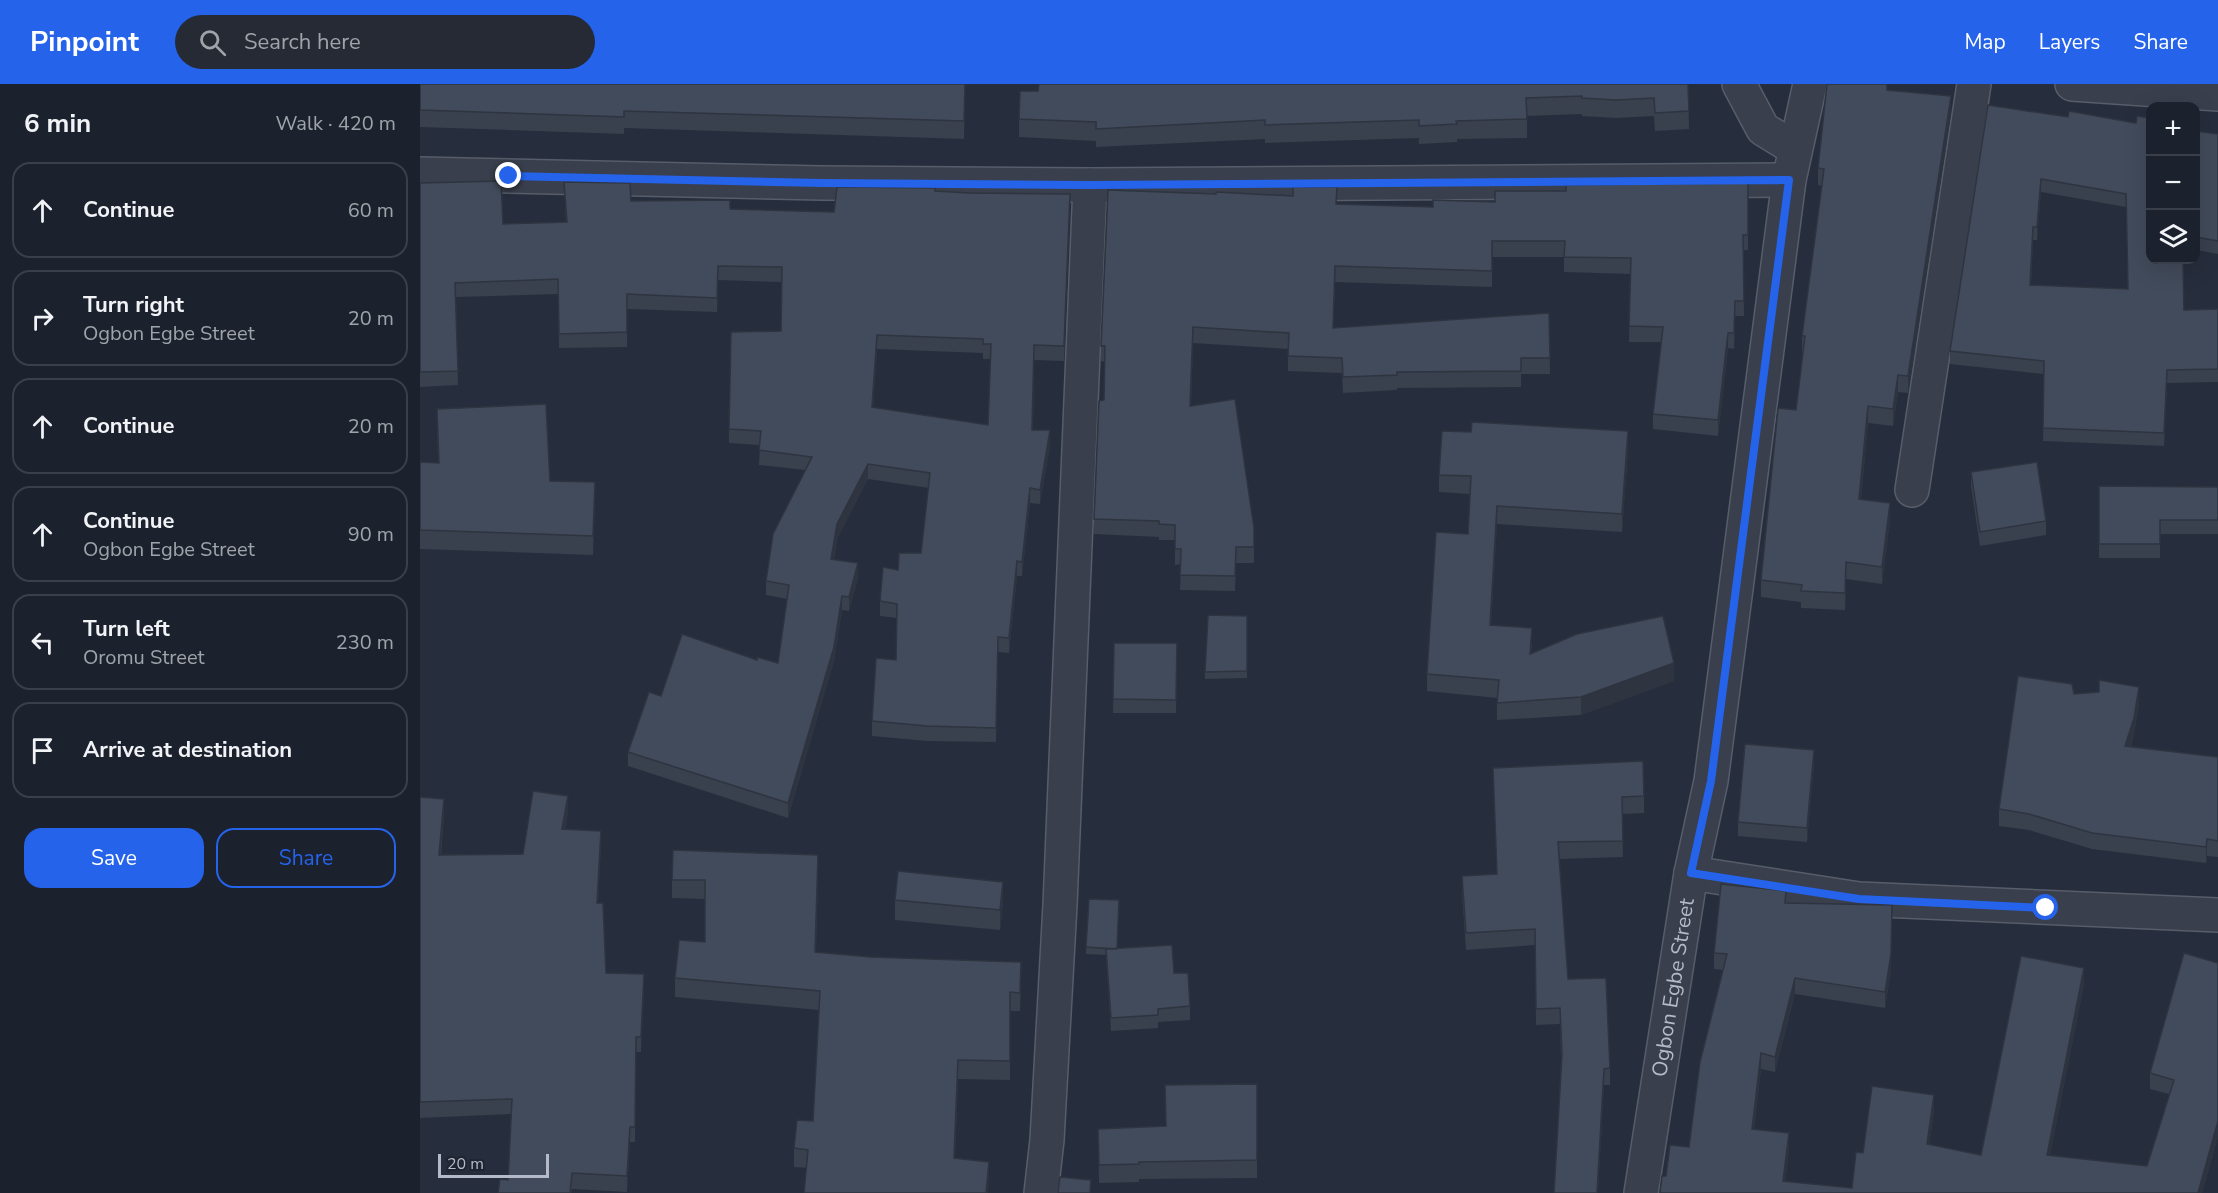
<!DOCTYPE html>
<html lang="en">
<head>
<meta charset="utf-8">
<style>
  :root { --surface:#1c222d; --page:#252a35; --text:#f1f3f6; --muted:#a0a4aa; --line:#3a3f49; --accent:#2563eb }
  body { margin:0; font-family:"Nunito Sans",sans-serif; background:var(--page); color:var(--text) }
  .controls { position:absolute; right:18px; top:18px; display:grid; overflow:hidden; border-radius:12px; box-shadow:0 6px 24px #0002 }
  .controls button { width:54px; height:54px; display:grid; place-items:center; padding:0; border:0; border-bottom:2px solid var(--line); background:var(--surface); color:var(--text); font:30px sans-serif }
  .scale { position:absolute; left:18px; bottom:15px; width:111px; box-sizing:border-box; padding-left:6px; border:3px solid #b5bac8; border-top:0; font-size:16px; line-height:21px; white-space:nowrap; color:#b5bac8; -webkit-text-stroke:4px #1e2431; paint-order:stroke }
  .stop { position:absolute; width:18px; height:18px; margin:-14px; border:4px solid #2563eb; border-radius:50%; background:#fff }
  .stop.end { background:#2563eb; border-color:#fff; box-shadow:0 2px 6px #0008 }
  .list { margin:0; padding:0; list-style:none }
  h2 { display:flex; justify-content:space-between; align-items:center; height:78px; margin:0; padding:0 24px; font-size:26px }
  h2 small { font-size:20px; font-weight:400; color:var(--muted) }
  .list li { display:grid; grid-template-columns:39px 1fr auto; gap:18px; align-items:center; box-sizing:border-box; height:96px; margin:0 12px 12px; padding:0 12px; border:2px solid var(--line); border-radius:18px }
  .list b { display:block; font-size:22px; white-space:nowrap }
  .list p { margin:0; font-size:20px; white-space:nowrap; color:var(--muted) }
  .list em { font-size:20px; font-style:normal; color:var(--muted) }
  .actions { display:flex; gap:12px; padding:18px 24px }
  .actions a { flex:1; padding:14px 0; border:2px solid var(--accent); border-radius:18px; text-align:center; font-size:21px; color:var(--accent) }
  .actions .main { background:var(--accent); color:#fff }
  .icon { flex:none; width:33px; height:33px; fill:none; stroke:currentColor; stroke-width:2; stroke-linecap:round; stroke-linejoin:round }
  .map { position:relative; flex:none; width:1798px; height:1109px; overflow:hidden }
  header { display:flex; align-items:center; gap:36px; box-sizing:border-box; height:84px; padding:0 30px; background:var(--accent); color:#fff }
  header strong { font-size:28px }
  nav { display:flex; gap:33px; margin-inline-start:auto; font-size:21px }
  .search { width:420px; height:54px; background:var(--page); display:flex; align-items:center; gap:15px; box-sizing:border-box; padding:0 21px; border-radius:33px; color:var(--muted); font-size:22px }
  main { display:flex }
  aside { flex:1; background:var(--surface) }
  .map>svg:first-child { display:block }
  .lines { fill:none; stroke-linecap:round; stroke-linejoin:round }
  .street-casing { stroke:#575d6a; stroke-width:36 }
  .street { stroke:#393f4c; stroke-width:33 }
  .wall { fill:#39404e; fill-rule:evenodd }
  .shaded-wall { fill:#2e3440 }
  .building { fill:#424b5b; stroke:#2e3440; stroke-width:1.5; fill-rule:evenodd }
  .route { stroke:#2563eb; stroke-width:8 }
  .labels { text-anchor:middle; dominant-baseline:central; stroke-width:4.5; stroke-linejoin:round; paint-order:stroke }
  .street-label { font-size:21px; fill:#b5bac8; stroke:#1e2431 }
</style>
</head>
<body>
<header>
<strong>Pinpoint</strong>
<div class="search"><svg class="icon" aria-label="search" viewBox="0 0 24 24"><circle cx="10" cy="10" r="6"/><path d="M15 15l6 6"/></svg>Search here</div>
<nav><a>Map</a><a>Layers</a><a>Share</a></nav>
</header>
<main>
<aside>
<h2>6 min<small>Walk · 420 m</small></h2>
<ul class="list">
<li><svg class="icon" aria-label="ahead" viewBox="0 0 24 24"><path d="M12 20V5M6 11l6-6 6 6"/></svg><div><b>Continue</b></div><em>60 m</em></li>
<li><svg class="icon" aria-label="right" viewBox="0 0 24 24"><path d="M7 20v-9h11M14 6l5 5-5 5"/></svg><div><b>Turn right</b><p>Ogbon Egbe Street</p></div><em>20 m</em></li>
<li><svg class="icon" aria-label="ahead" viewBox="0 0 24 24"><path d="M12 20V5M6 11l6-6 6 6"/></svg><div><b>Continue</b></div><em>20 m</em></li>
<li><svg class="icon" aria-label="ahead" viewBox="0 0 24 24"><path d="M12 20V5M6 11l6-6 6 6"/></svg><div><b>Continue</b><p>Ogbon Egbe Street</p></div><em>90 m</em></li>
<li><svg class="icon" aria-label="left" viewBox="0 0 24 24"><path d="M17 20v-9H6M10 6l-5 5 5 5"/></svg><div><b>Turn left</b><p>Oromu Street</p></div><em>230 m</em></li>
<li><svg class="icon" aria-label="arrive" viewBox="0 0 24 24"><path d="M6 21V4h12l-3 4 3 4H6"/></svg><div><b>Arrive at destination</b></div></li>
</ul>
<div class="actions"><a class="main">Save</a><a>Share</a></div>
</aside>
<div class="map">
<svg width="1798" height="1109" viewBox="0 0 1798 1109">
  <rect width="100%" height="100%" fill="#262d3c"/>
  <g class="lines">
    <defs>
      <g id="street">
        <path d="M1319,0L1343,45L1374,64"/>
        <path d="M1652,0L1798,10"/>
        <path d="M0,90L402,99L670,101L1369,96"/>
        <path d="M1492,406L1554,0"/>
        <path d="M1271,789L1439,815L1798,831"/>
        <path d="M621,1109L627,1056L640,821L670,101"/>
        <path id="s1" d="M1221,1109L1271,789L1291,697L1369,96L1390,0"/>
      </g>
    </defs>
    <use href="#street" class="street-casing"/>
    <use href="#street" class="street"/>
  </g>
  <path class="wall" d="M0,0H545L544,55L204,44V50L0,43Z
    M1268,0L1269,45L1235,47L1234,32L1196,34L1162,32V30L1107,32V54L1037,55V58L999,60V54L845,59V55L676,63V57L599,53V35L618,7Z
    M1467,6L1531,29L1488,309L1478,308L1473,342L1448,339L1441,415L1470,436L1462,500L1426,495L1425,526L1381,524V518L1341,513V496L1376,326L1383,269H1382V252L1402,102L1398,101V84Z
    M1648,33L1716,39L1764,226L1798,225V298L1747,299L1744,362L1623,357L1624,290L1530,280V267ZM1621,108L1706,123L1708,205L1611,201L1613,156H1617Z
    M1776,41L1777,47L1798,50V170L1776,166Z
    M144,98L211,117L310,125L414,128L515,107L650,124L644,277L614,276L613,346L630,361L620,420L610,419L602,492H597L589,569L578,568L576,658L507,657L452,652V637L476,576L477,534L460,532V517L478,486L501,469L509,404L448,395L417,455L414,475L438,494L429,527L422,526L414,577L368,734L208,682V668L241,612L337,576L358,579L367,515L346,511V497L385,386L339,381L340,361L309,359V345L361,247V198L298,196L297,228L207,225V263L139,264L138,210L36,213L38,301L0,303V99L83,140L146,138ZM457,265L563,269V275H571L568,341L453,324Z
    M1328,99V166H1323L1324,232H1315L1314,265L1308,264L1298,352L1233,345V330L1241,258H1209L1210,190L1144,188V173H1072V203L915,198L913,244L1129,229L1130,290H1101V303L977,304V306L923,309L922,289L868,287V265L773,259L771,322L834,444V479H816L815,507L760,506L761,480L755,481V456H739V453L674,450V435L684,316L685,278L681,277V262L1013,123L1075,118L1146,107Z
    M17,325L130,397L175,417L173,471L0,465V378L18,379Z
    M1208,365L1202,448L1077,440L1071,541L1112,561L1111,569L1254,597L1161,631L1077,636V614L1007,607V590L1048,450L1050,410L1019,408V391Z
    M1551,388L1626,437V451L1560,462L1551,402Z
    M1679,402L1798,403V450H1740V474H1679Z
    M827,532V594L785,595V588Z
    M694,559H757L756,629H693Z
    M1654,610L1719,619L1714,650L1711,662L1798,673V773L1787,772L1786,779L1672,765L1609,746L1579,742V725Z
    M1394,680L1387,758L1318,752V738Z
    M1073,684L1224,712V729L1202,730L1203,773L1139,775L1148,895L1190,984V1001H1184L1178,1109H1134L1141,978L1140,940L1116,941L1115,861L1046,866L1042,809V792L1077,790Z
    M0,713L24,730L21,771L103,770L148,728L145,745L181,763L178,819L186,889L224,906L221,968H216L215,1058H210L207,1108L152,1105L151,1109H78L88,1096L91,1030L0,1034Z
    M398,790L396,868L601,897L600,927H590V996L538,995L535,1074L569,1096L374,1083V1064L393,1037L399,926L255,913V894L285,858V815L252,814V796Z
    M475,816L583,818L580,846L475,836Z
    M1366,819L1471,886L1465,924L1375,910L1355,988L1341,985L1334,1045L1369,1065L1365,1098L1432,1104L1443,1069L1514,1027L1509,1061L1561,1071L1664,900L1630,1071L1727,1082L1749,1010L1730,1005V989L1798,879V1053L1782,1109H1240L1246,1092L1269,1063L1303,886L1294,885V869Z
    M666,863L697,864L754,889L770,922V936L738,938V944L691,947L686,871L666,870Z
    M837,1000V1094L719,1095V1098L679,1099L678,1045L746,1042Z"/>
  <path class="shaded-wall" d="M1531,12V29L1488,309V292Z
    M1621,95V108L1617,156V143Z
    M650,110V124L644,277V262Z
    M1613,143V156L1610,215V201Z
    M773,243V259L770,337V322Z
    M1308,249V264L1298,352V336Z
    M457,251V265L452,338V323Z
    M1478,291V308L1473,342V325Z
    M1448,322V339L1439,432V415Z
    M630,346V361L620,420V406Z
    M1208,347V365L1202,448V430Z
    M448,380V395L417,455L411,489V475L417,440Z
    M175,398V417L173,471V452Z
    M610,404V419L602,492V478Z
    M1470,419V436L1462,500V483Z
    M1077,422V440L1070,559V541Z
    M597,477V492L589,569V554Z
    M438,479V494L429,527V513Z
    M422,512V526L414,577L368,734V719Z
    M1254,579V597L1161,631V613Z
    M1719,603V619L1714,650L1705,678V662Z
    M1394,666V680L1387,758V744Z
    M148,712V728L142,761V745Z
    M24,715V730L19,786V771Z
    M181,747V763L177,835V819Z
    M1787,755V772L1786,779V763Z
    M583,798V818L580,846V826Z
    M1472,821L1471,886L1465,924V908Z
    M1664,884V900L1627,1087V1071Z
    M224,890V906L221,968V953Z
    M1375,894V910L1355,988V973Z
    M1341,969V985L1332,1061V1045Z
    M538,976V995L534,1092V1074Z
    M1184,985V1001L1178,1109H1177Z
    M1514,1011V1027L1507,1076V1060Z
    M1798,1037V1053L1782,1109H1778Z
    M210,1043V1058L207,1108V1092Z
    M1369,1049V1065L1364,1109L1363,1097Z
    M569,1078V1096L568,1109H566Z"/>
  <path class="building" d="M0,0H545L544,37L204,27V33L0,26Z
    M619,0H1268L1269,27L1235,29L1234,14L1196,16L1162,14V12L1106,14L1107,35L1036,37L1037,40L999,42V36L845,41V36L676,45V38L599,35L600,7H618Z
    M1407,0H1467V6L1531,12L1488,292L1478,291L1473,325L1448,322L1439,415L1470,419L1462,483L1426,478L1425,509L1381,507L1382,501L1341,496L1358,324L1376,326L1385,252H1382L1404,85L1398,84Z
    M1568,21L1648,33L1649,27L1716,39L1717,32L1731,34V176H1763L1764,226L1798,225V285L1747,286L1744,349L1623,344L1624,277L1530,267ZM1621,95L1706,110L1708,205L1610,201L1613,143H1617Z
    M1776,41H1777L1776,47L1798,50V157L1776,153Z
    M81,97L83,140L147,138L144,98L210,99L211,117L310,116V125L414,128L417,103L515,104V107L550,109L650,110L644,262L614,261L612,346H630L620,406L610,404L602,478L597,477L589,554L578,553L576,644L507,642L452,637L456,574L476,576L477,520L460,517L463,483L478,486L479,469H501L510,389L448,380L417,440L411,475L438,479L429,513L422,512L414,563L368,719L208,668L229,608L241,612L262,550L337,576V573L358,579L369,501L346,497L353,450L392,373L339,366L341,347L309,345L311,248L361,247L362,183L298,182L297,214L207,210V248L139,250L138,195L35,199L38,287L0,288V99ZM457,251L563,255V260H571L568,341L452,323Z
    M1328,99V151H1323L1324,217H1315L1314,249H1308L1298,336L1233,330L1243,243L1209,242L1211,174L1144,173L1145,157H1072V187L915,182L913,244L1129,229L1130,274H1101V287L977,288V291L923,293L922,274L868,272L869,249L773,243L770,322L815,315L834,444V463H816L815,492L760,491L761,465H755V441L739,440V437L674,435L679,317L684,316L685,262H681L688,106L796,110V108L873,112V103H917L916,120L1013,123V116L1075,118V107H1146V101Z
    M126,320L130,397L175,398L173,452L0,446V378L19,379L17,325Z
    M1052,338L1208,347L1202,430L1077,422L1070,541L1112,544L1110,570L1157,550L1243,532L1254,579L1161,613L1077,619L1079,596L1007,590L1016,448L1048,450L1051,392L1019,391L1022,347L1051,348Z
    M1617,378L1626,437L1560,448L1551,388Z
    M1679,402L1798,403V436H1740V460H1679Z
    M788,531L827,532V587L785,588Z
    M694,559H757L756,616L693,615Z
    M1598,592L1652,600L1654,610L1679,608V596L1719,603L1714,634L1705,662L1798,673V757L1787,755L1786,763L1672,749L1609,730L1579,725Z
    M1325,660L1394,666L1387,744L1318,738Z
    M1223,677L1224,712L1202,713L1203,757L1138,758L1148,895L1186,894L1190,984L1184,985L1177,1109H1134L1142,970L1140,924L1116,925L1115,845L1046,849L1042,792L1077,790L1073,684Z
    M113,707L148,712L142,745L181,747L177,819H183L186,889L224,890L221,953H216L215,1043H210L207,1092L152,1089L150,1109H78L80,1095L88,1096L92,1015L0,1018V713L24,715L19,771L103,770Z
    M253,766L398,771L395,868L451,873L601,878L600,909L590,908V977L538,976L534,1074L569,1078L566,1109H384L388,1066L374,1064L377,1036L393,1037L400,907L255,894L259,856L285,858V796H252Z
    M478,787L583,798L580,826L475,816Z
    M1301,800L1366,807L1365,819L1472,821L1471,870L1465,908L1375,894L1355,973L1341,969L1332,1045L1369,1049L1363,1097L1432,1104L1436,1068L1443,1069L1452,1002L1514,1011L1507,1060L1561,1071L1601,872L1664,884L1627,1071L1727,1082L1754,996L1730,989L1764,869L1798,879V1037L1778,1109H1240L1242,1092H1246L1250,1061L1269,1063L1280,978L1307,870L1294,869Z
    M669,815L699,816L697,865L666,863Z
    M752,861L754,889H768L770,922L738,925V931L691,934L686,865Z
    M837,1000V1076L719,1078V1080L679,1081L678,1045L746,1042L745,1001Z
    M640,1093L671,1096L670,1109H638Z"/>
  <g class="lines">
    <path class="route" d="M89,92L402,99L670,101L1369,96L1291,697L1271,789L1439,815L1626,824"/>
  </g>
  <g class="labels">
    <g class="street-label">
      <text stroke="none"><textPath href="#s1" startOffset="208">Ogbon Egbe Street</textPath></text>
    </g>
  </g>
</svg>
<div class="controls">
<button>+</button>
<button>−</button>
<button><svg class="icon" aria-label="layers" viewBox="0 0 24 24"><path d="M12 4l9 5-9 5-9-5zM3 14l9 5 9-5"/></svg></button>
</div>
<div class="scale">20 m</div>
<div class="stop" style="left:1626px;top:824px"></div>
<div class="stop end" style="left:89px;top:92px"></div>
</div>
</main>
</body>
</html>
